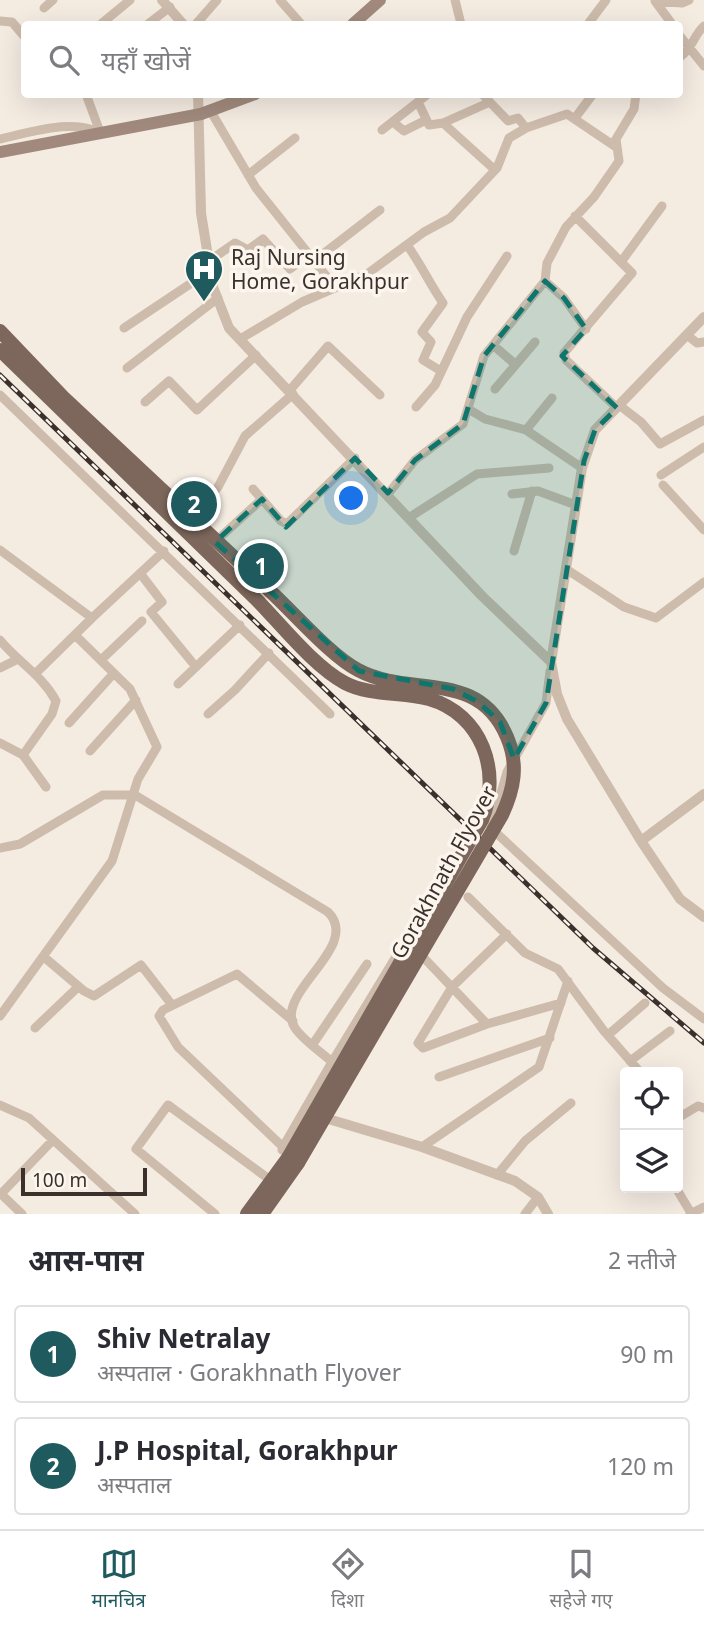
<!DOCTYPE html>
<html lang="hi">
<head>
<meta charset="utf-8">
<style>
  :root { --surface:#fff; --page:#f7f7f7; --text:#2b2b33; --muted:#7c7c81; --line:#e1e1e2; --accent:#1f5a5e }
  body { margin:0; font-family:"Noto Sans","Noto Sans Devanagari",sans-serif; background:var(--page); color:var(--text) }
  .controls { position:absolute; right:21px; bottom:21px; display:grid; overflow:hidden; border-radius:7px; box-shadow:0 7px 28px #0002 }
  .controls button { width:63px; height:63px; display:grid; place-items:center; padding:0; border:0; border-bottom:2px solid var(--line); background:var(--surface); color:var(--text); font:35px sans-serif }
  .scale { position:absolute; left:21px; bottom:18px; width:126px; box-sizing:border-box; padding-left:7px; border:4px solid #3b302b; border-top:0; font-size:19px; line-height:24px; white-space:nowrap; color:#3b302b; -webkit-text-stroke:5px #fbf5ee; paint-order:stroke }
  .you { position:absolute; left:352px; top:499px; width:24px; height:24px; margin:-18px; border:5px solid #fff; border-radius:50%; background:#1a73e8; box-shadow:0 0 0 10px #1a73e833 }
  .badge { display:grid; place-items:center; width:46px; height:46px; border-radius:50%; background:var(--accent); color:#fff; font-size:23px; font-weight:700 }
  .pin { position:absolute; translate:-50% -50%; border:4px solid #fff; box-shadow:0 2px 7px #0006 }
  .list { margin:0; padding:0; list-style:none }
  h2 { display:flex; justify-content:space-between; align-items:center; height:91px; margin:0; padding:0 28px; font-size:30px }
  h2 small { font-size:23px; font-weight:400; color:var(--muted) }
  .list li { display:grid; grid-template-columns:46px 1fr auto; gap:21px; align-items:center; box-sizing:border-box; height:98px; margin:0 14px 14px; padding:0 14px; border:2px solid var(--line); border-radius:7px }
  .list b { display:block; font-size:26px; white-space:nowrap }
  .list p { margin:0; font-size:23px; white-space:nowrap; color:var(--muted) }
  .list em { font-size:23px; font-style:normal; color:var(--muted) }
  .icon { flex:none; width:38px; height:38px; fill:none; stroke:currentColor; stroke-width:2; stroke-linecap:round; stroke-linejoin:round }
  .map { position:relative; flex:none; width:704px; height:1214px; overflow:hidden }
  .search { position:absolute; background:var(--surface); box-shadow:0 7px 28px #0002; left:21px; right:21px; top:21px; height:77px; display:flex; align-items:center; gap:18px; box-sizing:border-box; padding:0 24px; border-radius:7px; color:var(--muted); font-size:26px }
  .sheet { height:315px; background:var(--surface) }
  nav { display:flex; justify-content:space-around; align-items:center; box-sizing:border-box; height:98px; border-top:2px solid var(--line); background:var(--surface); font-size:19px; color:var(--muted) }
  nav a { display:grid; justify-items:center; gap:4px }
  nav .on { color:var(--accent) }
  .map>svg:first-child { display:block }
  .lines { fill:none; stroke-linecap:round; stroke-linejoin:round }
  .minor { stroke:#cdbbac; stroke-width:9 }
  .tertiary { stroke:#cdbbac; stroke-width:10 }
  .secondary { stroke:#a18a7d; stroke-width:12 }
  .primary { stroke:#7d675c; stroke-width:14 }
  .rail-casing { stroke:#3b302b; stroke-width:5 }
  .rail { stroke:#fbf5ee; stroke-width:2.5; stroke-dasharray:8; stroke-linecap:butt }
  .primary-bridge { stroke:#7d675c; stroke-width:14 }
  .marked { fill:#0f766e; fill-opacity:0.2; stroke:#0f766e; stroke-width:5; stroke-dasharray:14 9; stroke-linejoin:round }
  .labels { text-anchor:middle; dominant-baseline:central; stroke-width:7; stroke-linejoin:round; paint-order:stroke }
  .poi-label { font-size:21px; fill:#3b302b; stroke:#fbf5ee; text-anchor:start }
  .street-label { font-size:21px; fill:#3b302b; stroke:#fbf5ee }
</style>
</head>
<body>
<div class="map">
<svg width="704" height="1214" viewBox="0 0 704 1214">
  <rect width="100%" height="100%" fill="#f4ebe1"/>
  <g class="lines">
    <path class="minor" d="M280,0L301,24
      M455,0L461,24
      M655,1L682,3L689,0
      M655,1L672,24
      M44,8L53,0
      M0,21L12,22L24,36
      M101,24L130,0
      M148,24L170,7
      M196,24L217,0
      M588,24L606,0
      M680,36L704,66
      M680,57C693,48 693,36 704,26
      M86,94L100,132
      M482,94L508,121L518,118L526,128
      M418,102L429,125L443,123L495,170
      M210,110L256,188L335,287
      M575,118L593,94
      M393,122L404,131L426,120
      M443,123L490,102
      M382,130L428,94
      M0,139C29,133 75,117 101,134
      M248,175L295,138
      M575,216L632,273L564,353L566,360L617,408
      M407,245C421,264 429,283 443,303L422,332L431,342L423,360L441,371
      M209,261L235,243L248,250L263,239L290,269L309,255
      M314,261L380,210
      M621,262L662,206
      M545,281L564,298L586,329
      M124,328L211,270
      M687,335L697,343L704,342
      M240,339L302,302L367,274L424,232L450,218L497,168L509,138L526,128L567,114L616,147
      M493,345L515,364
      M127,368L218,298
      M495,389L535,342
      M290,390L328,346L380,395
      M0,395L330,714
      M145,402L169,381L197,410L256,355
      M619,405L641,422L660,444L704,420
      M416,407L435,385L467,317L507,256
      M470,410L485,419L526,430L582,468
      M526,430L552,398
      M661,475L704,447
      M663,485L704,530
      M253,489L281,521L287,524L355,458
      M388,494L415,460L463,424L484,356L545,281L547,263L566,227L594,197L619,161L616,139L634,109L636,94
      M512,494L538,491L576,505
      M410,517L477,474L549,468
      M191,520L218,487L245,436L293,394
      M215,542L262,499
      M0,550L92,618L164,551
      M514,551L532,491
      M566,569L624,607L656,618L704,582
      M140,573L162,602L151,612L196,667
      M0,640C18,662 42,675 56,701L52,714L23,755
      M101,660L142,621
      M0,668L16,660
      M550,671L546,703L507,772L491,828L663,988L704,1019
      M36,673L92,618
      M178,684L240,625
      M208,714L235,690L269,653
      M69,723L114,673
      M0,743L23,755L46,787
      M90,751L136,700
      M0,848L20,844L103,795H135L328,912C363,947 272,993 295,1028C304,1041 321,1052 332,1062L283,1147
      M468,897L525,953L558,969L604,1031L640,1072
      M44,957L84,991L94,996L141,965L172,1005
      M0,1016L112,861L138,779L157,747L130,689L75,635
      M487,1024L423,1048L418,1043L452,987L507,934
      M35,1028L78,987
      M608,1035L645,1003
      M313,1044L367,964
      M630,1061L670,1031
      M332,1062L403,945L424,958L487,1024L561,1003
      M439,1077L550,1038
      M0,1105L29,1118L135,1214
      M678,1118L698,1106L704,1108
      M422,1147L539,1067L568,981
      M282,1150L283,1147L178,1047L159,1016L163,1010L237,974L293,1021
      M497,1175L525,1141L571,1103
      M676,1188L691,1213
      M1,1194L22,1214
      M0,1195L53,1140
      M215,1214L136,1149L168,1105L273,1182
      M525,1214L538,1197
      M690,1214L704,1207"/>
    <path class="tertiary" d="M162,0L183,24
      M198,94L201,213L213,287L229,328L482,596L551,662L557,694L567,719L641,841L680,899L704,917
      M551,662L582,468L595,430L704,317
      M641,841L704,794
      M321,1120L325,1118L422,1147L515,1181L538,1197L548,1214"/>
    <path class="secondary" d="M353,24L380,0
      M0,152L201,114L255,94"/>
    <path class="primary" d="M0,331L63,397L270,591
      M0,350L259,602
      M247,1214L288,1158
      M262,1214L298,1163"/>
    <defs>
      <path id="rail" d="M0,375L593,948L704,1043"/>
    </defs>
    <use href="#rail" class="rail-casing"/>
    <use href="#rail" class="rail"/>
    <path class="primary-bridge" d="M270,591C294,613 331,656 358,670C410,698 478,668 507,737C519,765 514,789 502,815L298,1163
      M259,602C283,627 315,667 345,683C370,696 402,692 429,699C482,714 502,772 482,820L288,1158"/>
  </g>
  <path class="marked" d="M545,281L564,298L586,329L562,356L617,408L595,430L584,461L546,703L514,759L500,722L478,702L453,689L359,671L215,542L262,499L286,527L355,458L388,493L415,460L463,424L484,356Z"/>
  <defs>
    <symbol id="hospital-pin" viewBox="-11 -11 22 30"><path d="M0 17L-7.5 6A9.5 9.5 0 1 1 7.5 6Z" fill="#1f5a5e" stroke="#fbf5ee"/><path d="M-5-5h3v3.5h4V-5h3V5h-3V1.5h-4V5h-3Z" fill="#fff"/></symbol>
  </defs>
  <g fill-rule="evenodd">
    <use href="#hospital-pin" x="182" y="247" width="44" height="60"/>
  </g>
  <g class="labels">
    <g class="poi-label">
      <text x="231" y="257">Raj Nursing<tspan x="231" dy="24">Home, Gorakhpur</tspan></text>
    </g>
    <g class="street-label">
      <text transform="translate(443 872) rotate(-61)">Gorakhnath Flyover</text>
    </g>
  </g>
</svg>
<div class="controls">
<button><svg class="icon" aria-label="locate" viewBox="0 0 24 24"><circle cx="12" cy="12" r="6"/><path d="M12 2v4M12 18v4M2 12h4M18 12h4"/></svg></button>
<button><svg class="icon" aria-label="layers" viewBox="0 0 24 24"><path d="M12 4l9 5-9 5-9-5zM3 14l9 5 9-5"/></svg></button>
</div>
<div class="scale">100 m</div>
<div class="you"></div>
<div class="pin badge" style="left:261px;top:566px">1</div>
<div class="pin badge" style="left:194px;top:504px">2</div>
<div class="search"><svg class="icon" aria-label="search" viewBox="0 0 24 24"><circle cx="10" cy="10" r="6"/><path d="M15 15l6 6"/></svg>यहाँ खोजें</div>
</div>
<section class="sheet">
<h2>आस-पास<small>2 नतीजे</small></h2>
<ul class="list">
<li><span class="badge">1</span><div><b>Shiv Netralay</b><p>अस्पताल · Gorakhnath Flyover</p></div><em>90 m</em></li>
<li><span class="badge">2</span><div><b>J.P Hospital, Gorakhpur</b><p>अस्पताल</p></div><em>120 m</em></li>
</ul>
</section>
<nav>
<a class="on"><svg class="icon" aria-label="map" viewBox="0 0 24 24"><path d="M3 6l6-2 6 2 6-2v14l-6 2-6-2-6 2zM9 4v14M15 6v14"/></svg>मानचित्र</a>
<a><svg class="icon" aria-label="directions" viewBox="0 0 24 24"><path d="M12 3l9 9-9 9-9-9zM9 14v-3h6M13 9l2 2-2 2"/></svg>दिशा</a>
<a><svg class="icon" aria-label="saved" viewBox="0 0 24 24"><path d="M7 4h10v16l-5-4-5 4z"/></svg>सहेजे गए</a>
</nav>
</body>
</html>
